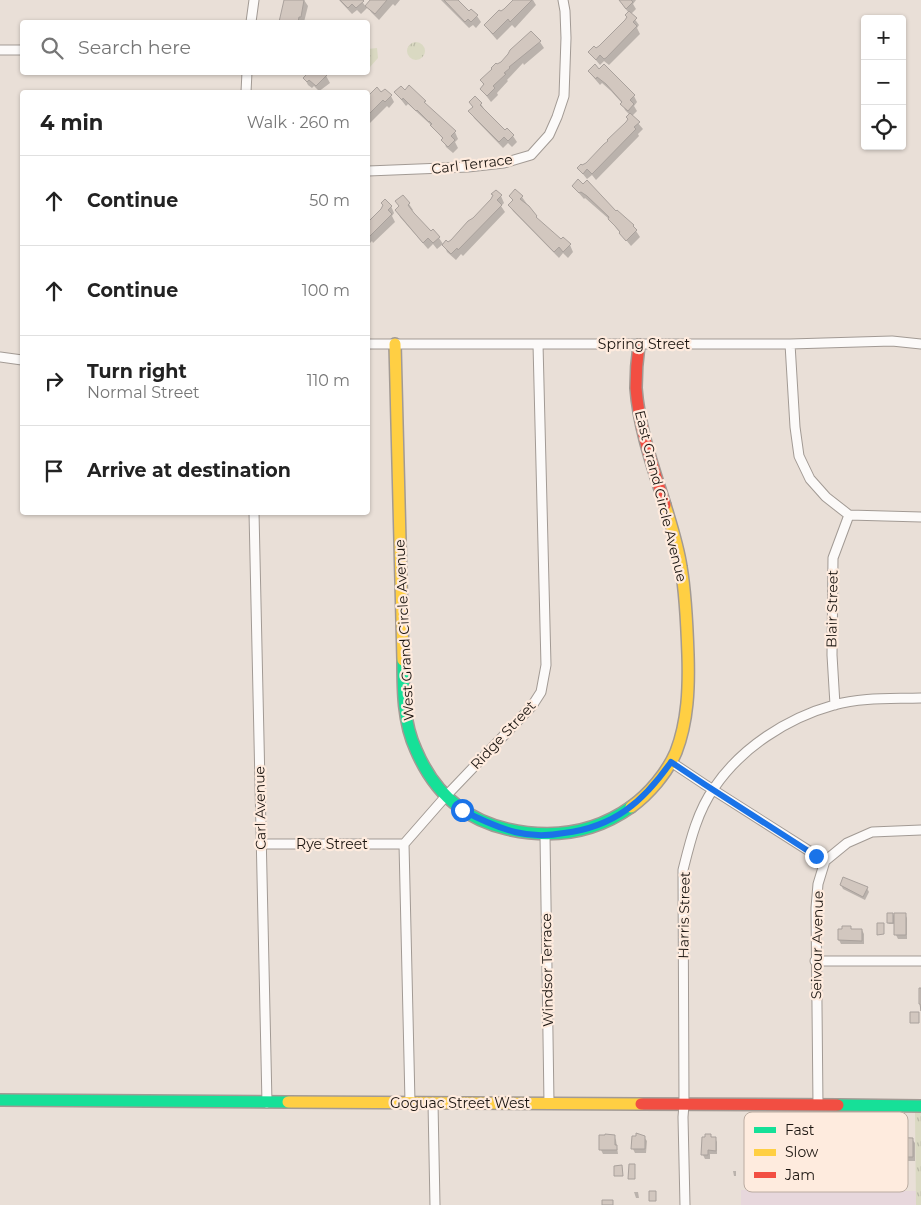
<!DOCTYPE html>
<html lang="en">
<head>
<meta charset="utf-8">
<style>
  :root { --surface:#fff; --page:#f2f2f2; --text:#222; --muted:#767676; --line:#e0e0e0 }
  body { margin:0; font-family:Montserrat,sans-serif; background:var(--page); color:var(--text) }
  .controls { position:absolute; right:15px; top:15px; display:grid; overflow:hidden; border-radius:5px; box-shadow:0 1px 4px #0004 }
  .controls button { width:45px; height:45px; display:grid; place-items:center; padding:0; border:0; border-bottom:1px solid var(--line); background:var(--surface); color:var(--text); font:25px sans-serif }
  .stop { position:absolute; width:15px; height:15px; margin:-11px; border:4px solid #1a73e8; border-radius:50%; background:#fff }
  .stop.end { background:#1a73e8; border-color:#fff; box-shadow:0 1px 5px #0008 }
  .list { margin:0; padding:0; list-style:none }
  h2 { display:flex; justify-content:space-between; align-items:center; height:65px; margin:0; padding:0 20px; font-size:21px }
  h2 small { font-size:16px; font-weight:400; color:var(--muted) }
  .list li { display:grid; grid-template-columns:32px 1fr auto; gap:15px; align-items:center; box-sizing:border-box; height:90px; padding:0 20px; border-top:1px solid var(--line) }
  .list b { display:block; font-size:19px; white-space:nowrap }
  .list p { margin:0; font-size:16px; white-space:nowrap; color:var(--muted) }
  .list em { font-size:16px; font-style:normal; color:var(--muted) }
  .icon { flex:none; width:28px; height:28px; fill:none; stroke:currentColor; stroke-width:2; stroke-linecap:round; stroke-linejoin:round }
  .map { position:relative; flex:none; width:921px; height:1205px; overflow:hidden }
  .search { position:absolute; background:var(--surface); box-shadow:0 1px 4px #0004; left:20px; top:20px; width:350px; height:55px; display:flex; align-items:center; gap:12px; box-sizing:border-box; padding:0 18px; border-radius:5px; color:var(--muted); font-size:19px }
  .panel { position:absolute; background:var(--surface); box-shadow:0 1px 4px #0004; left:20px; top:90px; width:350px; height:425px; border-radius:5px }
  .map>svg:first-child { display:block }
  .education { fill:#e7d7dc }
  .park { fill:url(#park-tufts) }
  .shadow { fill:#0003 }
  .building { fill:#d2c7bf; stroke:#a9a19c }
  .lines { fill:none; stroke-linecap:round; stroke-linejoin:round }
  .street-casing { stroke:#a29a94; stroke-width:11 }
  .fast-casing { stroke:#a29a94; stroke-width:14 }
  .slow-casing { stroke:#a29a94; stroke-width:14 }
  .jam-casing { stroke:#a29a94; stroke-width:14 }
  .street { stroke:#fcfaf9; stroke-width:9 }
  .fast { stroke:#16e098; stroke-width:11 }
  .slow { stroke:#ffcf43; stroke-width:11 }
  .jam { stroke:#f24e42; stroke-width:11 }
  .route { stroke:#1a73e8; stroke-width:6 }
  .labels { text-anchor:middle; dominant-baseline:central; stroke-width:4.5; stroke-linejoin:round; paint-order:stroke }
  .street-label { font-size:14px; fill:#1b1510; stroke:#feebde }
  .key { fill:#feebde; stroke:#baaba0; stroke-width:1 }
  .key-label { font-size:14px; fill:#1b1510 }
</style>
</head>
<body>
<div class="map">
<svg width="921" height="1205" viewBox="0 0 921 1205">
  <defs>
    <pattern id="park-tufts" width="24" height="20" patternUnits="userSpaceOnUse" patternTransform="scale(1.25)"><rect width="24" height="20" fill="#dad9c2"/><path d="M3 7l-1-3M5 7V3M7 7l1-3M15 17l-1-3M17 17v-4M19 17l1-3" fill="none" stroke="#bab9a6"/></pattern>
  </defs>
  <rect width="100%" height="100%" fill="#e9dfd7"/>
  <path class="education" d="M741,1190L916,1191V1205H741Z"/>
  <path class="park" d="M407 51a9 9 0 1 1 18 0a9 9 0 1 1-18 0Z
    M377,48L378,58L370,67H368V49Z
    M915,1113H921V1205H916Z"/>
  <path class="shadow" d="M285,0H304L308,6L304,22H280Z
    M339,0H361L366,7L372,0H400L395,6L393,4L379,20L371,12L368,7L361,14L357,10L352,14Z
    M441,0H456L469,12L477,16L481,22L476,28L473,25L469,28Z
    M515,0H533L536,5L515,28L512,25L497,40L485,26Z
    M621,0H636L633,4L636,9L631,14L639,25L637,28L640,34L609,65L604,61L600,65L590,53L596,50L626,21L629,13L624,7Z
    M540,42L544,48L524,65L523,63L507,80L508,81L497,93L498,95L491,102L481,89L484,86L481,80Z
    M599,71L634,96L637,102L634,106L637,111L632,116L643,129L638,134L639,136L596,180L592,175L587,179L578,168L582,167L605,147L608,141L627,123L630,115L625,110L622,103L611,91L602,83L600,85L589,72Z
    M304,72H324L330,83L318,92L319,91L314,86L312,88L308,85L305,79L307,76Z
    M377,89L381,94L391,96L394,102L389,108L387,106L368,125V98Z
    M396,93L424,102L427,106L455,132L458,139L455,142L458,148L453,153L446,147L443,139L431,125L408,104L406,106Z
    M470,102L481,104L485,110L505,132L507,130L513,136L517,142L512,147L508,143L503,148L474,118L470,111L473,108Z
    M573,186L616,212L636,231L640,237L631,246L609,219L585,198L584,199Z
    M501,196L504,203L501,206L505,212L463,256L461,254L456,260L447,252L444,245L448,244Z
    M510,196L522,197L539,221L561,240L570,245L573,252L568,258L563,253L559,258L513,211L509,205L513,201Z
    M409,204L413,210L411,211L431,232L439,238L443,244L437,249L433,244L428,249L400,217L396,210Z
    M391,206L394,213L392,216L395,222L373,243L372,241L368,245V224L374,217Z
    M841,885L867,888L869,892L865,900L843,889Z
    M893,914L896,920L905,914L907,918V939H898L896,935V924H889L888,923Z
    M850,927L852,930H862L864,934V944H841L839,940Z
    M614,1136L616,1140L618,1154H603L601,1150Z
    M644,1137L647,1141L646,1153H635L633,1149Z
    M711,1138H715L717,1142V1154H710V1159H705L703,1155Z
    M912,1139L915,1143V1161H903L901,1154H889L887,1149Z
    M733,1171H736V1176H734Z
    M634,1192H638L639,1198H636Z"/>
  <path class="building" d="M284,0H304L301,17H299L298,22H279Z
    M340,0H363L364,1L356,8L352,4L348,8Z
    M370,0H387L375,14L365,6Z
    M444,0H458L469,11L471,9L478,15L471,22L468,19L465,22Z
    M513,0H532L510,22L508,19L493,34L484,25L499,10L501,11L504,9Z
    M619,0H631L633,2L626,9Z
    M629,11L637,18L633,22L637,26L606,58L604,59L600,55L596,60L588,52L594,46L596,48L599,46L625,20L627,17L625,15Z
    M531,31L541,41L509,67L510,68L504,73L506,74L493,86L495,88L487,96L480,89L484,84L480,80L492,69L491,68L496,63L497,64L501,62L508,54L510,50Z
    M595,64L599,69L604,64L635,95L630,100L634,104L628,111L620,104L622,102L606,84L597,77L596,79L588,71Z
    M306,72H324L327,75L316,86L309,80L307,82L303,78L307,74Z
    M409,85L426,101L424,102L456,131L451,136L455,140L448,147L441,140L443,138L430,125L432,124L429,121V122L417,110L416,111L403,98L402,100L394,92L401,86L405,90Z
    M377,87L381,92L385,89L392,95L385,102L383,100L368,115V96Z
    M475,96L482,103L480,105L505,130L507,128L514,135L508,141L504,137L499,142L468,111L473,107L469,102Z
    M630,113L640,122L634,127L636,129L592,174L587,169L583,174L577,168L581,164L582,165L586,163L604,144L608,141L607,140L626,122L628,119L626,117Z
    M578,179L583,184L587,180L616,211L617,210L634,225L633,226L637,230L626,241L619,233L620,232L615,226L608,219L609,217L587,196L581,192L579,193L572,186Z
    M515,189L523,196L520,199L529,206L537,216L536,217L561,239L563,237L571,244L563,252L559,247L554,252L508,205L513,200L509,196Z
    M496,190L502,195L497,200L502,205L458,250L457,248L451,254L442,245L446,240L448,242L451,240L468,221L473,218L491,199L493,195L491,194Z
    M403,195L410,203L408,205L414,213L431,231L433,229L440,237L433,243L428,238L423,243L395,210L399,206L395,201Z
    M385,199L392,206L388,210L392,214L369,237L368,236V222L381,209L383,205L381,203Z
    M843,877L868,887L863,897L840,885Z
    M887,913H893V923H887Z
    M894,913H906V935H894Z
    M877,923H884V934L877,935Z
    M842,926H851V929H862V941L838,940V929H842Z
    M919,988H921V1011L920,1004H919Z
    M910,1012H919V1023H910Z
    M636,1133L645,1136V1149H631L632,1136H636Z
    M605,1134L615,1135V1145H617V1150H599V1135H605Z
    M705,1134H711V1137H716V1151L708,1150V1155H701L702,1137H705Z
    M886,1137L913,1138V1157H900V1150H886Z
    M629,1164H635V1179H628Z
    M622,1165L623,1176H614V1166Z
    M649,1191H656V1201H649Z
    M602,1200H613V1205H602Z"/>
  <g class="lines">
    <defs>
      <path id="street" d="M251,22L254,0
        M0,50H22
        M246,92L247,72
        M368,171L468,167L504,163L531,155L549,135L557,117L564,96L566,38L565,11L563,0
        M368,344H790L892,341L921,344
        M790,344L795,427L799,456L810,479L826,497L849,515L921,517
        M0,357L22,360
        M254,512L267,1103
        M835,705L832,655L833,558L849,515
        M671,762L704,784L825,861
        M545,836L549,1103
        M260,844H404
        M815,961H921
        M410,1102L404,844L446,796L532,706L541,692L546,665L538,344
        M433,1103L435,1205
        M818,1105L816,908L818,884L825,861L847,843L872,832L921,830
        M685,1205L683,1117L684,1104L683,870C690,842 697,812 714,788C741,748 787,718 834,705C862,697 892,699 921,698"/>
      <path id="fast" d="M403,660C403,690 403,722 416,750C425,771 440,793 459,807C473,818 490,825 507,829C551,839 593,834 631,807
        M0,1100L288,1102
        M838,1105L921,1106"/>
      <path id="slow" d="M395,344L403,660
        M631,807C649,794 667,773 676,752C688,721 689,687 688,655C687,625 686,596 681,567C678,546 671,525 665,505
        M288,1102L641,1104"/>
      <path id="jam" d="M639,345C637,359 636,373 636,388C639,428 653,467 665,505
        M641,1104L838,1105"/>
    </defs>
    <use href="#street" class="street-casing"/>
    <use href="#fast" class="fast-casing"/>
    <use href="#slow" class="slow-casing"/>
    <use href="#jam" class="jam-casing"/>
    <use href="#street" class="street"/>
    <use href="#fast" class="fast"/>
    <use href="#slow" class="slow"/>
    <use href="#jam" class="jam"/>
  </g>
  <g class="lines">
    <path class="route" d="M462,810C479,819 496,827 515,832C531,836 548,836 564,833C614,827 643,802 671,762L704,784L816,856"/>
  </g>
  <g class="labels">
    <g class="street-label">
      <text transform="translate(472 164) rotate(-7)">Carl Terrace</text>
      <text x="644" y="344">Spring Street</text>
      <text transform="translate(661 496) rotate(76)">East Grand Circle Avenue</text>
      <text transform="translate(832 609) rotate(-89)">Blair Street</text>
      <text transform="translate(404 630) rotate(-93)">West Grand Circle Avenue</text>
      <text transform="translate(503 735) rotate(-47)">Ridge Street</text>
      <text transform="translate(260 808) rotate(-91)">Carl Avenue</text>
      <text x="332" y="844">Rye Street</text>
      <text transform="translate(684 915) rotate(-89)">Harris Street</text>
      <text transform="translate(817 945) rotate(-89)">Seivour Avenue</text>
      <text transform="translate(547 970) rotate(-91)">Windsor Terrace</text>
      <text x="460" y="1103">Goguac Street West</text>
    </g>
  </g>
  <rect x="744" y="1112" width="164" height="80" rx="8" class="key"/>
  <rect x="754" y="1127" width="22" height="6" fill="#16e098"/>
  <rect x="754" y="1149" width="22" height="7" fill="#ffcf43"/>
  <rect x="754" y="1172" width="22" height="6" fill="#f24e42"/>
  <g class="key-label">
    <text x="785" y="1135">Fast</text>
    <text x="785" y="1157">Slow</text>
    <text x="785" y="1180">Jam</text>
  </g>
</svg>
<div class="controls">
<button>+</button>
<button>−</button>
<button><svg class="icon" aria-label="locate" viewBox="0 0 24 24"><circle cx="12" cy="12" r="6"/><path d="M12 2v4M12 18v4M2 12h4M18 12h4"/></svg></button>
</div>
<div class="stop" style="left:462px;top:810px"></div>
<div class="stop end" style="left:816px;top:856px"></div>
<div class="search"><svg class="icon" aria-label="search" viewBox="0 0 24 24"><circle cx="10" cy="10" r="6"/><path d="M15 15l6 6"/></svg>Search here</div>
<section class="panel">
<h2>4 min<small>Walk · 260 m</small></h2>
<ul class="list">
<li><svg class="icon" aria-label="ahead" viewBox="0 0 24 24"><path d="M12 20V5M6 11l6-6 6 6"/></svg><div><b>Continue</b></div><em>50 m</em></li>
<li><svg class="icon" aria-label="ahead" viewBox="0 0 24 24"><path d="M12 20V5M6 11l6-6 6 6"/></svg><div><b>Continue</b></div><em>100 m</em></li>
<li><svg class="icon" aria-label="right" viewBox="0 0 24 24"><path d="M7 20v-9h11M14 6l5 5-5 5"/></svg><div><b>Turn right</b><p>Normal Street</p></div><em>110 m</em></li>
<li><svg class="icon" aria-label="arrive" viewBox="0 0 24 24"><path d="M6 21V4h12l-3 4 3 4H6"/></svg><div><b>Arrive at destination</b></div></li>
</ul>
</section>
</div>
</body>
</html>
